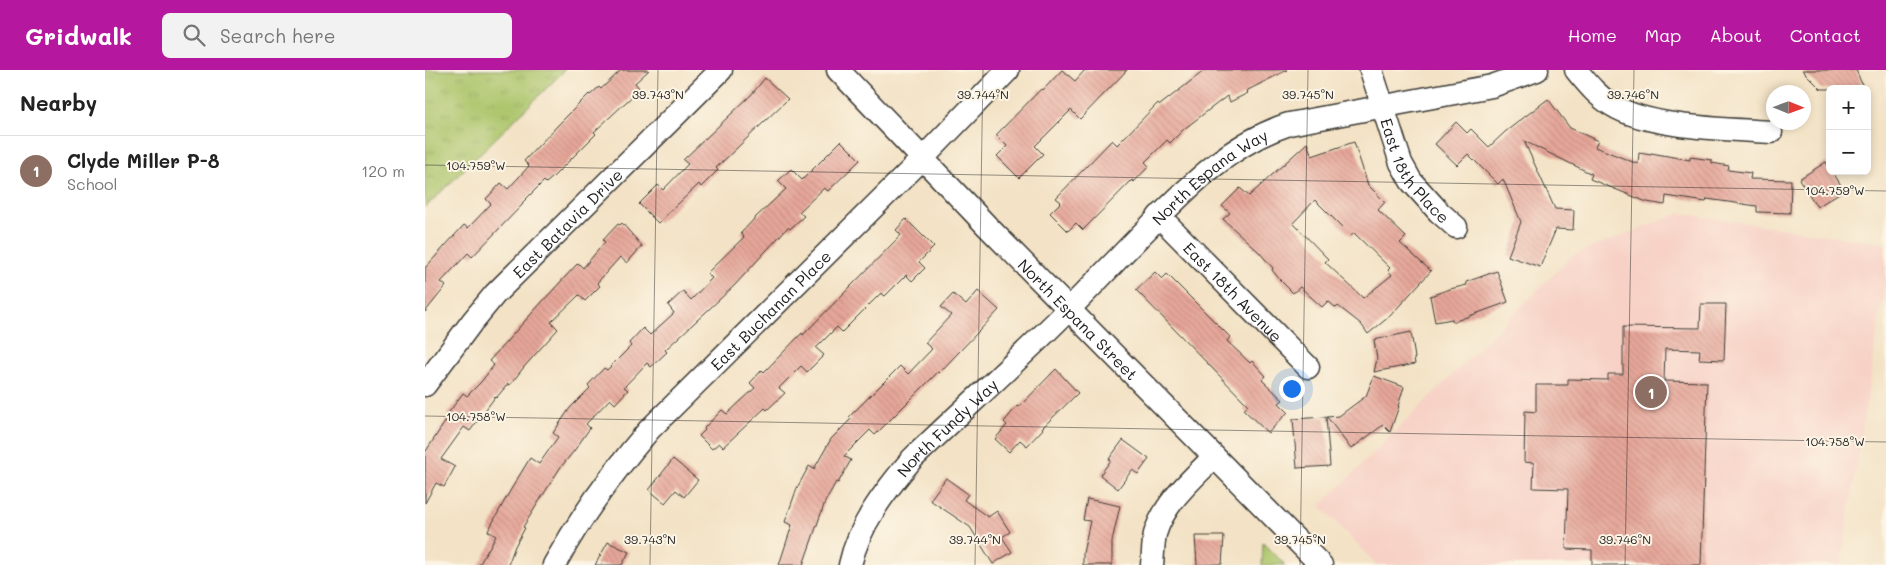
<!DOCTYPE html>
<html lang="en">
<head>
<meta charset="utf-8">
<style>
  :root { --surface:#fff; --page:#f2f2f2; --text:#222; --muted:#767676; --line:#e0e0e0; --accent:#b5179e }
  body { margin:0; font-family:Mali,sans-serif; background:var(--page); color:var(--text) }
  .controls { position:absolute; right:15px; top:15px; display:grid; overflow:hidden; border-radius:8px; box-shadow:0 2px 8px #0003 }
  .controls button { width:45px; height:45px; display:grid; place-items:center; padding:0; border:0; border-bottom:1px solid var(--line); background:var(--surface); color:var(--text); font:25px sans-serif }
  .compass { position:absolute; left:1341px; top:15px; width:45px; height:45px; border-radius:50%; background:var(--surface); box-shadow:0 2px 8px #0003; rotate:91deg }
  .you { position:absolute; left:866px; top:318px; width:18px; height:18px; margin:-12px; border:4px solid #fff; border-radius:50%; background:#1a73e8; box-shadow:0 0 0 8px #1a73e833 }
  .badge { display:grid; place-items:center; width:32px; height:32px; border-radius:50%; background:var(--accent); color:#fff; font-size:16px; font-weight:700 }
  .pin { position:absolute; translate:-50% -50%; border:2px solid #fff; box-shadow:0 1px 5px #0006 }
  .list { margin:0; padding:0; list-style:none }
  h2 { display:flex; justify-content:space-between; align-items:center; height:65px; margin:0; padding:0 20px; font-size:21px }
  h2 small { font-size:16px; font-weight:400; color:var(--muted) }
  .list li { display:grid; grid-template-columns:32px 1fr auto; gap:15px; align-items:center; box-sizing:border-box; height:70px; padding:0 20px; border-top:1px solid var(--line) }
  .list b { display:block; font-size:19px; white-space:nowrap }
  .list p { margin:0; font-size:16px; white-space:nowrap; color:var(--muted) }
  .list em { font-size:16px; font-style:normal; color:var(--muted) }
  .icon { flex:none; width:28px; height:28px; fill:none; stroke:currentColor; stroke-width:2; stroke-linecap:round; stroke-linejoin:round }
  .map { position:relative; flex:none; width:1461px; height:495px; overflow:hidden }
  header { display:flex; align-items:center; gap:30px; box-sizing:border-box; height:70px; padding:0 25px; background:var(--accent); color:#fff }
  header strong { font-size:24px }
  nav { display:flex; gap:28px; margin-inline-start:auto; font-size:18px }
  .search { width:350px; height:45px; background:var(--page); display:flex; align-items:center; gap:12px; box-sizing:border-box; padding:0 18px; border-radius:8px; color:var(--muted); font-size:19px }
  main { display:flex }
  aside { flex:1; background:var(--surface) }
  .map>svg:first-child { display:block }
  .built { fill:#f7d1c6 }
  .grass { fill:#acc56b; stroke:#647044 }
  .park { fill:url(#park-tufts); stroke:#647044 }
  .building { fill:url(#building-back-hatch); fill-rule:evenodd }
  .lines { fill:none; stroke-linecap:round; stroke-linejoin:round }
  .minor-casing { stroke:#3c3a35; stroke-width:25 }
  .minor { stroke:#fff; stroke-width:22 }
  .ticks { fill:none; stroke:#1c1c1c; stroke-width:1; stroke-opacity:0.45 }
  .labels { text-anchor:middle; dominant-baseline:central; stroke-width:4; stroke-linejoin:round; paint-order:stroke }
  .street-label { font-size:16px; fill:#1c1c1c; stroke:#fcf5e5 }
  .ticks-label { font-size:12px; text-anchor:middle; fill:#1c1c1c; stroke:#fcf5e5; stroke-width:4; stroke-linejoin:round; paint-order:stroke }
</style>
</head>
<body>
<header>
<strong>Gridwalk</strong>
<div class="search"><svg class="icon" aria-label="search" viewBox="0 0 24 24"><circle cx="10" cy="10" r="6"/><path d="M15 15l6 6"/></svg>Search here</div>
<nav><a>Home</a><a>Map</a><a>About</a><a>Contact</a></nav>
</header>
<main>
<aside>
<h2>Nearby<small></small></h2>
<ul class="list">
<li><span class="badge" style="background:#8d6e63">1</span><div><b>Clyde Miller P-8</b><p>School</p></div><em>120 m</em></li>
</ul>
</aside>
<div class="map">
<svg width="1461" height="495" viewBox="0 0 1461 495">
  <defs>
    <pattern id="park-tufts" width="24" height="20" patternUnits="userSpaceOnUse" patternTransform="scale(1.25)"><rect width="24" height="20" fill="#acc56b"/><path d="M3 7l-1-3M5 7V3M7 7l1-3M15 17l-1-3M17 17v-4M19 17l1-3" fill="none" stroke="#93a95c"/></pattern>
    <pattern id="building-back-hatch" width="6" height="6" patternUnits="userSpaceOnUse" patternTransform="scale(1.25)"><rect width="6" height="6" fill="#e6a699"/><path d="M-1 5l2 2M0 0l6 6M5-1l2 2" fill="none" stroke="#c58e83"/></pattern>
  </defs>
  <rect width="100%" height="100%" fill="#fcf5e5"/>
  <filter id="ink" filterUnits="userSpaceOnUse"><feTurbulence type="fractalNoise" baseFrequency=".02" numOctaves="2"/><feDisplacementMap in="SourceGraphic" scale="10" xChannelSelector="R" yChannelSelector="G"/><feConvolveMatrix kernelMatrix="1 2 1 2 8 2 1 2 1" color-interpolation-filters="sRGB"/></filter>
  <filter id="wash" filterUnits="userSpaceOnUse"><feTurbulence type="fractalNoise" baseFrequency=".0096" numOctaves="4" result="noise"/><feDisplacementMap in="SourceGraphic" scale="20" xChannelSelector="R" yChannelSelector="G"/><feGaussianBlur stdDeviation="1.12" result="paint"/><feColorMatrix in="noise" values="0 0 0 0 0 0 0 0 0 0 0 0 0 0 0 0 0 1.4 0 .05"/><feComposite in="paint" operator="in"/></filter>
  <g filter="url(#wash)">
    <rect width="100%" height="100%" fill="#f3e2c5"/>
    <path class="built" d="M1255,143L1461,174V208L1416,495H952L895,436L1148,185Z"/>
    <path class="grass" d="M838,472L860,495H837Z"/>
    <path class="park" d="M0,0H140L0,138Z"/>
    <g id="blocks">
      <path class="building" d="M196,0H224L210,13L215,19L169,62L171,64L128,107L121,113L119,111L97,133L98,134L47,187L43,183L16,212L21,216L0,242V198L39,155L43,158L66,134L61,129L76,113L83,119L104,96L99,91L133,55L164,24L165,25L174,17L176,19Z
        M637,0L650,11L660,0H702L655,49L646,40L610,76L618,84L594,108L572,86L582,76L571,65L616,19L618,20Z
        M780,0H862L821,21L823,23L805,32L802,26L759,59L745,73L742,70L720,92L724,96L709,112L707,110L658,160L651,153L643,161L625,143L636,132L631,128L687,70L692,75L733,33L735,35Z
        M1377,0H1431L1439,19H1396Z
        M340,8L363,29L291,98L293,100L276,117L274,114L233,153L214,134L233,115L238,120L263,94L258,90L326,25Z
        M1123,29L1145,58L1173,71L1170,77L1213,94L1214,83L1226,85V83L1265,90V87L1287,90V93L1304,96L1303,100L1326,103L1325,109L1366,110L1365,143L1332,142V136L1282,129L1281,132L1241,126L1240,135L1222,132L1165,109L1167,104L1099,71L1130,139L1149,140L1148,160L1131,159L1115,197L1083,186L1096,152L1078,109L1073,114L1043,84L1032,95L1010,74L1031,52L1042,63L1046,59L1064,77L1080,62Z
        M416,71L435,90L403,121L399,118L374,142L379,146L365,159L363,157L309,216L240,280L242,282L226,297L222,293L199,317L203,320L190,334L185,329L161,354L165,358L149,381L135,398L98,457L100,458L90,476L83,495H54L71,466L63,461L85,421L105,388L114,394L133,367L128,363L145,338L165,318L163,315L179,298L182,300L206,276L204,273L218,258L225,265L249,243L243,235L258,221L266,230L287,208L282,203L319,167L316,163L331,147L361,119L353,111L366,99L377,110Z
        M929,72L943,115L960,132L953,140L981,167L975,173L1006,201L965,246L943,264L936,254L913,236L911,238L903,231L897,237L875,217L868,223L855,210L847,200L848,198L833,181L798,149L805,143L797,136L815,118L824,126L882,73L887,86ZM890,130L926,166L929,163L965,198L963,200L967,205L938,228L900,192L903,189L868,153Z
        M1401,92L1405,97V101H1407L1419,120L1392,137L1374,109Z
        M481,149L509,177L494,192L500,198L487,211L481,205L460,226L456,223L417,262L412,257L391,278L399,285L382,302L376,296L354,318L360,323L342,340L340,338L298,377L294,373L287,379L274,366L280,360L279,358L297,340L302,344L330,318L325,313L337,300L339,302L377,263L378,265L476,165L471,160Z
        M197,153L217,176L202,193L195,187L172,213L175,216L160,231L154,225L126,252L133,259L99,297L85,315L83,314L71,328L70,327L45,361L39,357L16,389L30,397L19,417L11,413L0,433V380L1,381L24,346L22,345L38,323L42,326L56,312L69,295L64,291L117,232L153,193L158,198L180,172L178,170L193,154L195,155Z
        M1072,201L1083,232L1028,252L1027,249L1010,252L1005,226L1025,219L1042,215L1041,212Z
        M730,202L737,209L742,204L805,267L802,271L825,293L827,291L841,306L837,310L858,330L854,333L863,342L843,363L819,340L823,335L711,220Z
        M553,221L574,240L514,303L513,302L450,365L445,360L419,386L426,390L413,413L411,412L400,432L378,495H354L367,455L360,452L372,418L384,396L389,399L406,369L426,349L424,347L475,296L483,304L507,279L500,273L526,245L516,237L528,224L541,235Z
        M1276,234H1301L1299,290L1274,289L1275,280L1240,279L1239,311L1282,312L1276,495H1167V480L1141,479L1143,419L1108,418L1109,393L1099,392L1100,341L1111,342V315H1143V309L1183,310V304H1198V257L1275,258Z
        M986,262L990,288H989L990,294L949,302L952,289L949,270Z
        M631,299L653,323L617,358L618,359L602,376L595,370L584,382L570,369L582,355L579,352L592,336L594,337Z
        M949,306L979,317L973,336H974L965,362L958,355L926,379L902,347L914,346L941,326Z
        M901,347L905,396L872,398L868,349Z
        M698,370L724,389L713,404L707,400L693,419L675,405L686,390L684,389Z
        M248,389L273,410L259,427L251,420L240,433L224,420Z
        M521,408L543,424L539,430L563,447L572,441L585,462L577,467L587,482L568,494L545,457L505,430Z
        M662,429L695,436L687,471V495H658V483L665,451L658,450Z
        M770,466H799L797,494L772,495Z
        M183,472L204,482L197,495H170Z"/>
    </g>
  </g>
  <g filter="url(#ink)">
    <use href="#blocks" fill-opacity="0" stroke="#3c3a35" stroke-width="1"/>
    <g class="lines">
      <defs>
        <g id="minor">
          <path id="s1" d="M413,0L562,156L896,495"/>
          <path id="s2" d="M946,0L976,93L986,111L1014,142L1031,157"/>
          <path d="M1151,0C1162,13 1172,26 1187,35C1223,58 1303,59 1346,62"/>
          <path id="s3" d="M734,146L883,297"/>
          <path id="s4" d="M0,315L47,252L70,224L296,0"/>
          <path id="s5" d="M129,495C156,446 188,402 224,360L497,89L583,0"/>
          <path id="s6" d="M425,495C434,454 461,420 487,389C540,338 595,289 646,237C672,211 697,184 723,158C765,115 806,73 864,54L1067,16L1112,0"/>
          <path d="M727,495C728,485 728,474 730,464C739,433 767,409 789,387"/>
        </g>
      </defs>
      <use href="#minor" class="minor-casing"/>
      <use href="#minor" class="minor"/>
    </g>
  </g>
  <path class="ticks" d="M0,95L1461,121M0,346L1461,372M225,495L233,0M550,495L558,0M875,495L883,0M1200,495L1209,0"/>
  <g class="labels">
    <g class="street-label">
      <text stroke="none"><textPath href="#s2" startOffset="111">East 18th Place</textPath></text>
      <text stroke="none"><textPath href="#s6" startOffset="535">North Espana Way</textPath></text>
      <text stroke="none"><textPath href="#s4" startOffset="216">East Batavia Drive</textPath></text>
      <text stroke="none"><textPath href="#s3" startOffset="106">East 18th Avenue</textPath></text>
      <text stroke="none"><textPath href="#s5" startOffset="336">East Buchanan Place</textPath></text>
      <text stroke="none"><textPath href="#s1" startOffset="346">North Espana Street</textPath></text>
      <text stroke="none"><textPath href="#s6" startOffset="171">North Fundy Way</textPath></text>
    </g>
  </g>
  <g class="ticks-label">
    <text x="233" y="29">39.743°N</text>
    <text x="558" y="29">39.744°N</text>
    <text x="883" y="29">39.745°N</text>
    <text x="1208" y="29">39.746°N</text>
    <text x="51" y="100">104.759°W</text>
    <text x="1410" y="125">104.759°W</text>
    <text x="51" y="351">104.758°W</text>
    <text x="1410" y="376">104.758°W</text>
    <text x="225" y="474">39.743°N</text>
    <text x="550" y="474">39.744°N</text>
    <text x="875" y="474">39.745°N</text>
    <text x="1200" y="474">39.746°N</text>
  </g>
</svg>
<div class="controls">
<button>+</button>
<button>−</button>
</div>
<svg class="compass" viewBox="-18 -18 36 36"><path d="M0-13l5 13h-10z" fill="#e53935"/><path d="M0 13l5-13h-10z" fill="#767676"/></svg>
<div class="you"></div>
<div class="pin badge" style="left:1226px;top:322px;background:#8d6e63">1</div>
</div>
</main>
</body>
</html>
